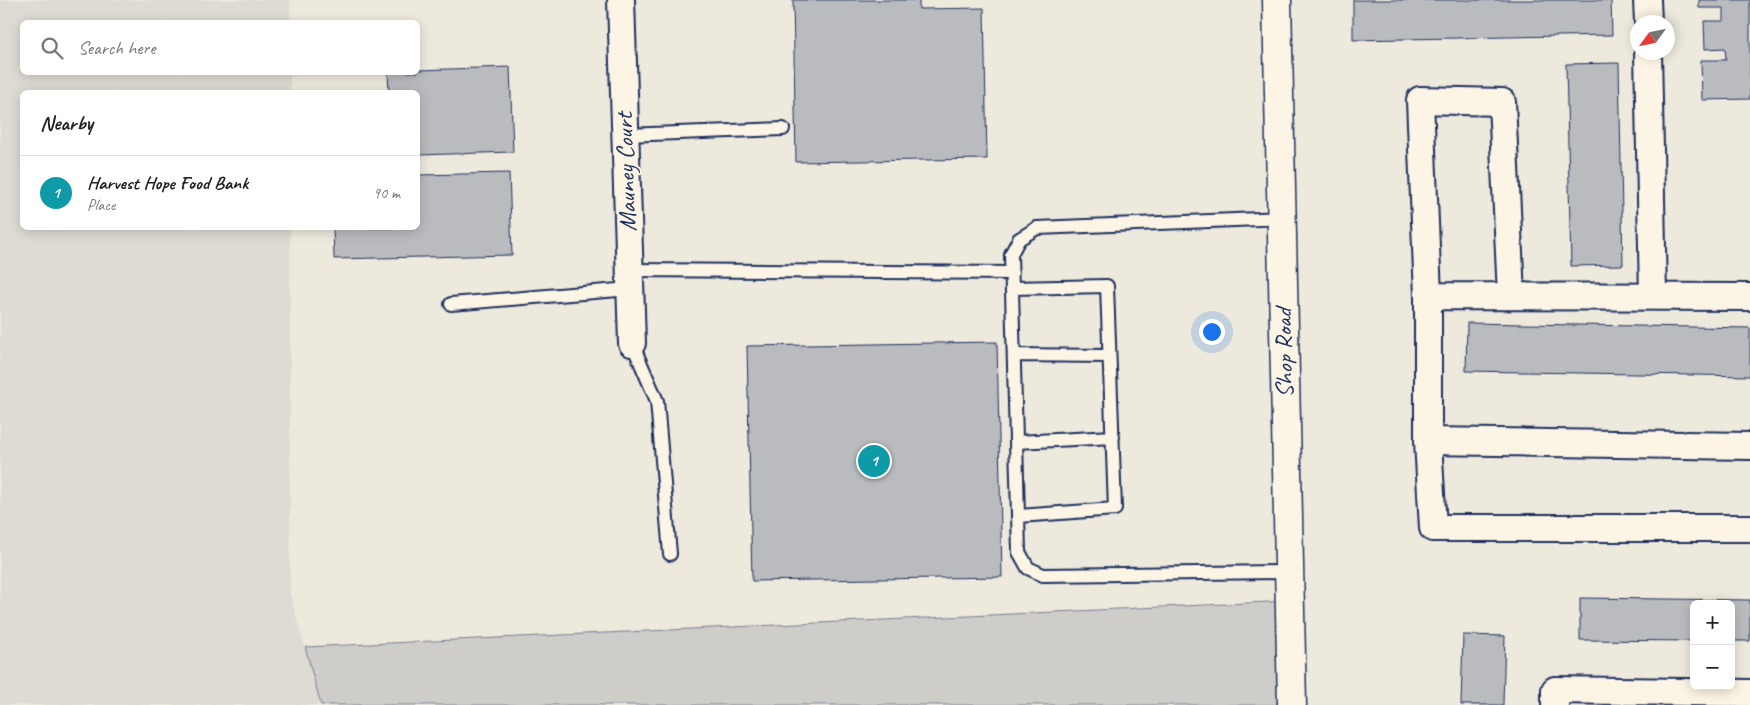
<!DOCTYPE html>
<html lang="en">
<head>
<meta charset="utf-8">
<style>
  :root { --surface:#fff; --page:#f2f2f2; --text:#222; --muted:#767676; --line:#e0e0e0; --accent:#1b2f5e }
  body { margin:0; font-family:Caveat,sans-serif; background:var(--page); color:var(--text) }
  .controls { position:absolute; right:15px; bottom:15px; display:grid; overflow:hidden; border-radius:8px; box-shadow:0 2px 12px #0003 }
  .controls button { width:45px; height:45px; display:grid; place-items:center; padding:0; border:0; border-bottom:1px solid var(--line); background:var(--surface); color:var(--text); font:25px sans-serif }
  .compass { position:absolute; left:1630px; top:15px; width:45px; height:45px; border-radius:50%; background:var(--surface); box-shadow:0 2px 12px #0003; rotate:237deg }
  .you { position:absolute; left:1211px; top:331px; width:18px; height:18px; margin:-12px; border:4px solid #fff; border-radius:50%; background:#1a73e8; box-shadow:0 0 0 8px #1a73e833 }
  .badge { display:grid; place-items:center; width:32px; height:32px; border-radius:50%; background:var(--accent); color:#fff; font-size:16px; font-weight:700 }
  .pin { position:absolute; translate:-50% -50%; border:2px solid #fff; box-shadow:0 1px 5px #0006 }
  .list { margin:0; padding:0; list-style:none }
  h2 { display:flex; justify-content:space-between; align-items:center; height:65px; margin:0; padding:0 20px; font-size:21px }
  h2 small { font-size:16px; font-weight:400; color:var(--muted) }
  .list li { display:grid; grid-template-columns:32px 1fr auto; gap:15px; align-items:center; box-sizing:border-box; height:75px; padding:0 20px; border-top:1px solid var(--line) }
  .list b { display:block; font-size:19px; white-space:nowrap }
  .list p { margin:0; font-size:16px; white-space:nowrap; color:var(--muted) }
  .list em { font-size:16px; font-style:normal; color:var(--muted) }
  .icon { flex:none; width:28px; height:28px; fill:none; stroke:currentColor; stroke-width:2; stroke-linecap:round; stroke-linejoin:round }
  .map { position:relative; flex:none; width:1750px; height:705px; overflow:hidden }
  .search { position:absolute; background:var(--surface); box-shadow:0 2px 12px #0003; left:20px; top:20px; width:400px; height:55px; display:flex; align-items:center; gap:12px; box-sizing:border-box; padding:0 18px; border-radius:8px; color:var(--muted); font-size:19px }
  .panel { position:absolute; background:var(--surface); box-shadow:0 2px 12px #0003; left:20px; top:90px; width:400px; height:140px; border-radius:8px }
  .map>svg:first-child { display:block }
  .built { fill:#dedbd4 }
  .green { fill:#cfcdca; stroke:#757e94 }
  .building { fill:#babbbe; stroke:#1b2f5e }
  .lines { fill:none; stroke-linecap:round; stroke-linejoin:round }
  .service-casing { stroke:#1b2f5e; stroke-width:16 }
  .minor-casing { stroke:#1b2f5e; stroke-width:30 }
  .tertiary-casing { stroke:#1b2f5e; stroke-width:31 }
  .service { stroke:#fcf5e5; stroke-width:12 }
  .minor { stroke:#fcf5e5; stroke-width:26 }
  .tertiary { stroke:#fcf5e5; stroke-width:28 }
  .labels { text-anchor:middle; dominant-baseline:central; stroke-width:4; stroke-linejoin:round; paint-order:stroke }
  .street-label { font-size:25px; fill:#1b2f5e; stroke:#fcf5e5 }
</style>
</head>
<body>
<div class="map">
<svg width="1750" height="705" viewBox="0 0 1750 705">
  <rect width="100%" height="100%" fill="#eee9dd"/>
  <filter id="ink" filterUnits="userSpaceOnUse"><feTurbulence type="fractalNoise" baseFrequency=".02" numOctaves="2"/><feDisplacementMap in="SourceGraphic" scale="10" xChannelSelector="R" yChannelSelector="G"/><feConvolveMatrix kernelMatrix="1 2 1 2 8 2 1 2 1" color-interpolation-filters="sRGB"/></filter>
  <g filter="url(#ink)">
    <path class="built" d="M0,0H290V22H22V72L290,73V92H22V228H290V594L321,705H0Z"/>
    <path class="green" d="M1290,601L1292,705H321L305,647Z"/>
    <path class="building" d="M793,0H919V9L984,8L987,159L796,162Z
      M1353,0H1611L1612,35L1353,40Z
      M1699,0H1750V99L1702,100L1701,60H1726L1725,48L1705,49L1704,21H1724V8H1699Z
      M1619,63L1623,265L1571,266L1566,64Z
      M510,67L513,152L418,155V92H389L388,72H418V70Z
      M509,173L512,255L334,259L333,228H418V175Z
      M1467,323L1750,328V376L1466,371Z
      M997,342L1002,577L752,581L747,346Z
      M1580,598L1750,600V641H1731V604H1694V641L1580,640Z
      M1463,635L1505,636L1503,705H1461Z"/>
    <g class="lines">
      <defs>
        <path id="service" d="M625,135L783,129
          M1282,218L1037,228L1019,239L1011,254L1019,552L1028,568L1043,575L1288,572
          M629,270L1012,273
          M1012,288L1107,286L1115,509L1019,516
          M451,304L630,289
          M632,343L657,401L670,554
          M1014,355L1109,356
          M1017,442L1113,437"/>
        <path id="minor" d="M621,0L632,343
          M1647,0L1648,22
          M1648,52L1653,296
          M1428,296L1420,100L1502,102L1511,296
          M1750,297L1428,296V441L1750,446
          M1428,441L1433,528H1750
          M1555,705V690L1750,693"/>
        <path id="tertiary" d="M1277,0L1292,705"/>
      </defs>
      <use href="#service" class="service-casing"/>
      <use href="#minor" class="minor-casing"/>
      <use href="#tertiary" class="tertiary-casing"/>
      <use href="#service" class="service"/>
      <use href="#minor" class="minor"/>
      <use href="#tertiary" class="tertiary"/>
    </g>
  </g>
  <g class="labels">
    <g class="street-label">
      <text transform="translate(626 172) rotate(-92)">Mauney Court</text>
      <text transform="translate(1284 353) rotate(-91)">Shop Road</text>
    </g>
  </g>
</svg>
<div class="controls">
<button>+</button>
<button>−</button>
</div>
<svg class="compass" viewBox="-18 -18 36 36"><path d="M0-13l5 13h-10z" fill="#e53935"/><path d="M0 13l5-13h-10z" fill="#767676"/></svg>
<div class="you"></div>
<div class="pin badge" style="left:874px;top:461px;background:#0f9aa8">1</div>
<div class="search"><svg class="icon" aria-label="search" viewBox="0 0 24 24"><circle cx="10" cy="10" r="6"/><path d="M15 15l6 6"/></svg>Search here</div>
<section class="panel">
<h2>Nearby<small></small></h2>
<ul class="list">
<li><span class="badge" style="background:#0f9aa8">1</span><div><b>Harvest Hope Food Bank</b><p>Place</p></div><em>90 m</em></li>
</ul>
</section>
</div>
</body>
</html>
